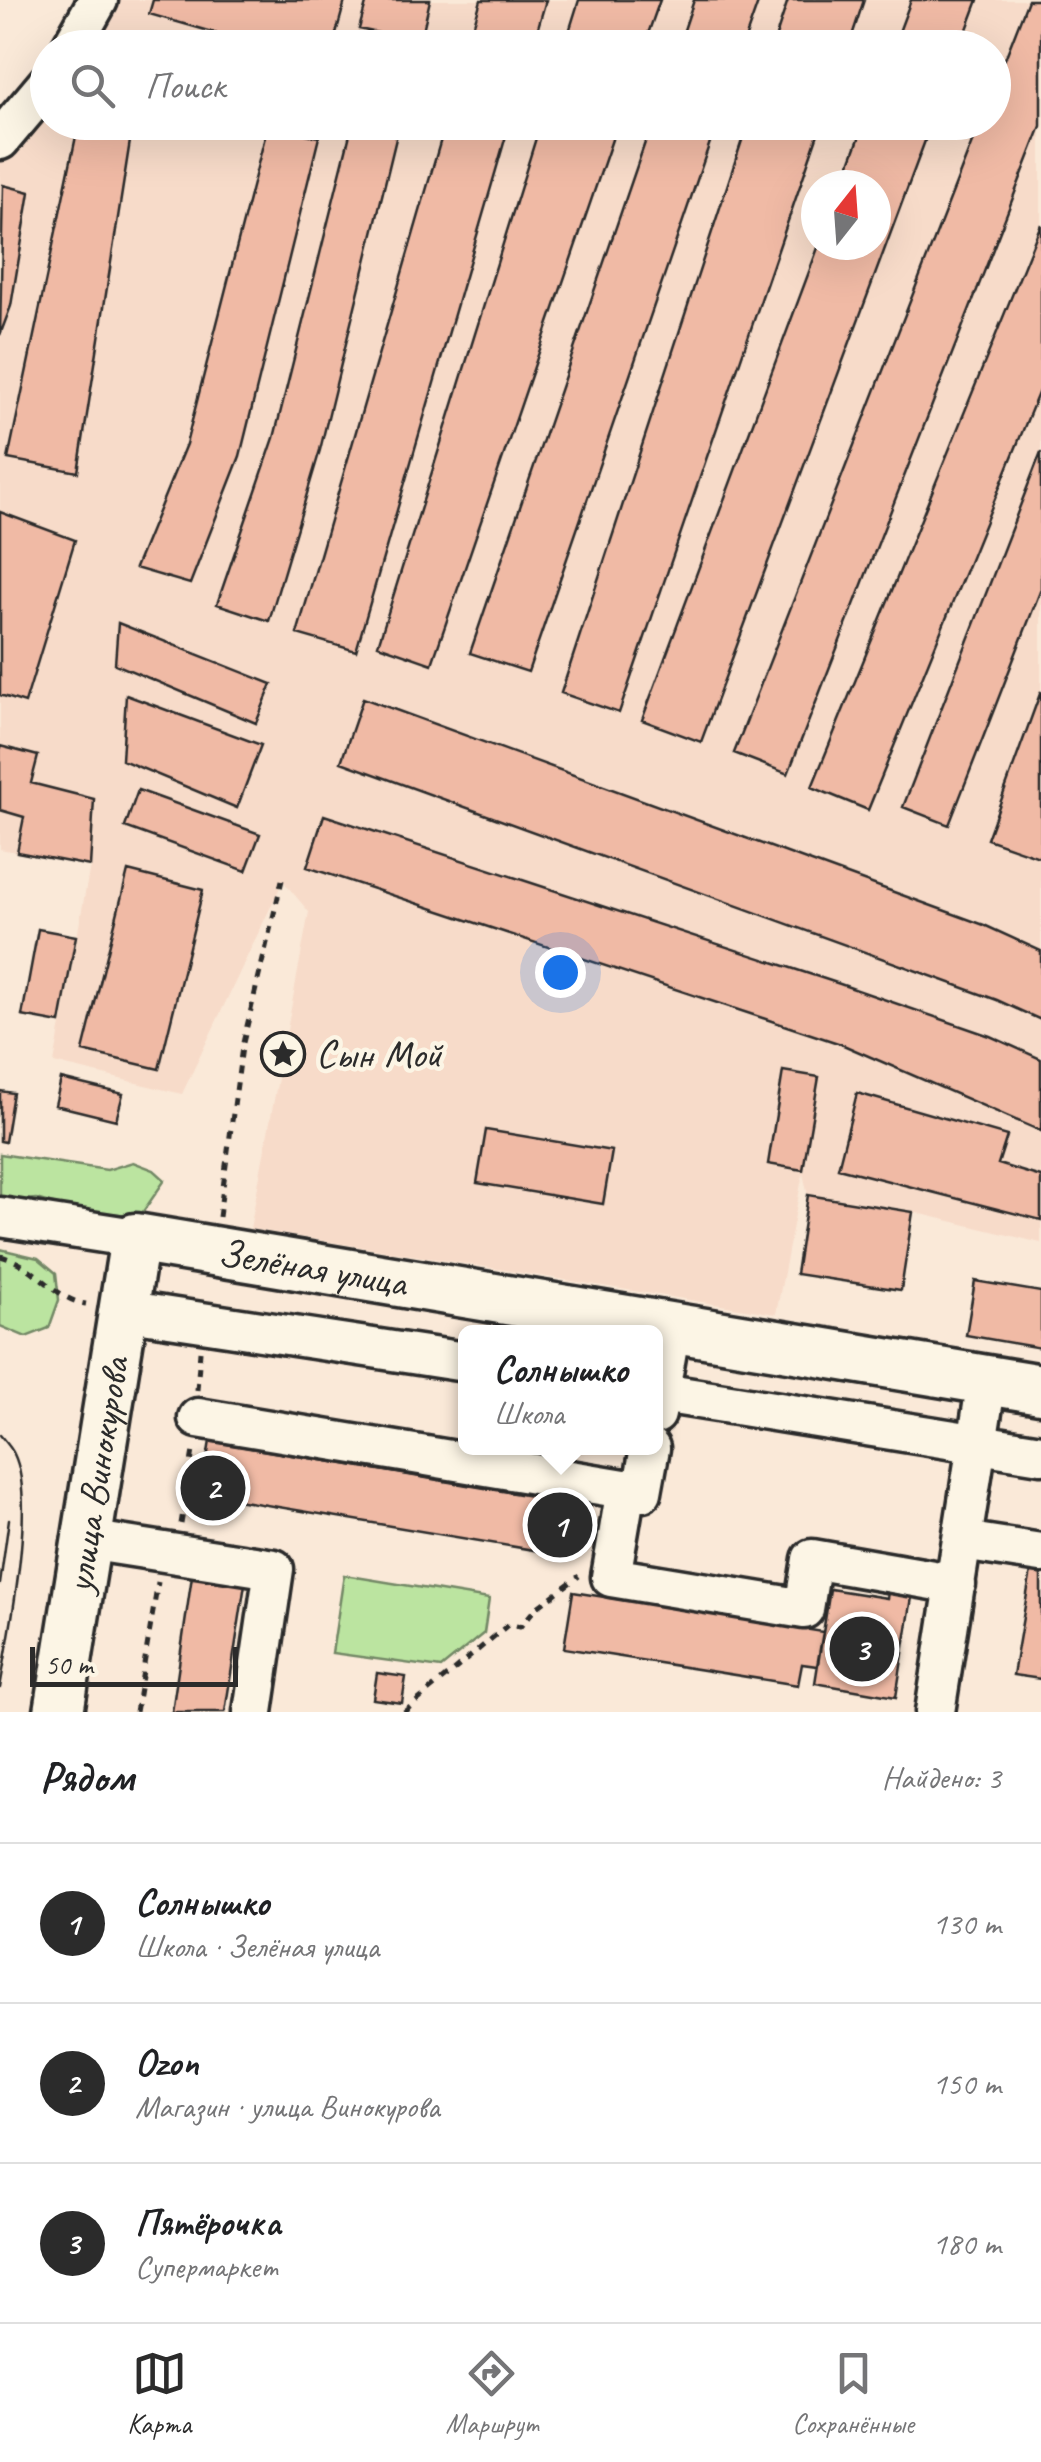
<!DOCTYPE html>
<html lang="ru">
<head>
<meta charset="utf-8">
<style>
  :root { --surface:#fff; --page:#f6f6f6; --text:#202124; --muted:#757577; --line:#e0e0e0; --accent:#2b2b2b }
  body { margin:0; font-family:Caveat,sans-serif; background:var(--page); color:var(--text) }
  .compass { position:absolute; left:801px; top:170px; width:90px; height:90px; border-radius:50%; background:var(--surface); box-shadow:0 10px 40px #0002; rotate:17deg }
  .scale { position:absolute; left:30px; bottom:25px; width:208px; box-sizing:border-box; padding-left:10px; border:5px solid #2b2b2b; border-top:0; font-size:28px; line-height:35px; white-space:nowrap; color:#2b2b2b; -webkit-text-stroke:8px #fcf5e5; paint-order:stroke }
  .you { position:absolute; left:560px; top:972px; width:35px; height:35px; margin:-25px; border:8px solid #fff; border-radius:50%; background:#1a73e8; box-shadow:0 0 0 15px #1a73e833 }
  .badge { display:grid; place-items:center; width:65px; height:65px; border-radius:50%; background:var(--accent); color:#fff; font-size:32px; font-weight:700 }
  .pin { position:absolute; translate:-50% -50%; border:5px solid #fff; box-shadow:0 2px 10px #0006 }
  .popup { position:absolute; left:458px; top:1325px; width:205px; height:130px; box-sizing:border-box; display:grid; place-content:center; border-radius:15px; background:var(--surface); filter:drop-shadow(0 2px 8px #0005); font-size:32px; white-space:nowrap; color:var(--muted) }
  .popup b { font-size:38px; color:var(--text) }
  .popup::after { content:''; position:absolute; left:50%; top:100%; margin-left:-20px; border:20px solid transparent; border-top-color:var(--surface) }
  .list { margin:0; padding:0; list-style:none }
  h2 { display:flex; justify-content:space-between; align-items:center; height:130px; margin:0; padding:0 40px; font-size:42px }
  h2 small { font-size:32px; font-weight:400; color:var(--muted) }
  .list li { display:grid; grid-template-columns:65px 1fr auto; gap:30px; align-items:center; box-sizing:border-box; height:160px; padding:0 40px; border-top:2px solid var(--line) }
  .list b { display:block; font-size:38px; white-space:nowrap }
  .list p { margin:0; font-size:32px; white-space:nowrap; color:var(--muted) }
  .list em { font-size:32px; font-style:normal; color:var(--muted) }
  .icon { flex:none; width:55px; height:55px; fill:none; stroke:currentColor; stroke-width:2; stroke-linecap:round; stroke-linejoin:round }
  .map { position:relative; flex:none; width:1041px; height:1712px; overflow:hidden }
  .search { position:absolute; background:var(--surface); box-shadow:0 10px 40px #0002; left:30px; right:30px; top:30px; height:110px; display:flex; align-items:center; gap:25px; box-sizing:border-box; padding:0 35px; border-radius:55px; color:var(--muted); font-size:38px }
  .sheet { height:610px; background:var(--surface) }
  nav { display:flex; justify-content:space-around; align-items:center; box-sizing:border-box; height:140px; border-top:2px solid var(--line); background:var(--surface); font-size:28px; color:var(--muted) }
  nav a { display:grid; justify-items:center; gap:5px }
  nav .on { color:var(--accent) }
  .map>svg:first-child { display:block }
  .built { fill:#f7dbc9; fill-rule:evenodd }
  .green { fill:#bbe4a0; stroke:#738866; stroke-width:2.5 }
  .building { fill:#f0baa5; stroke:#2b2b2b; stroke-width:2.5 }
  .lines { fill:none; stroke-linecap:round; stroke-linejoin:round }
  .minor-casing { stroke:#2b2b2b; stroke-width:45 }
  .major-casing { stroke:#2b2b2b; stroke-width:55 }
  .path { stroke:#2b2b2b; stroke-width:5; stroke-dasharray:8 8; stroke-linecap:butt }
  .minor { stroke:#fcf5e5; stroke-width:38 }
  .major { stroke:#fcf5e5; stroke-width:48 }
  .tram { stroke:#2b2b2b; stroke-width:2.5 }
  .labels { text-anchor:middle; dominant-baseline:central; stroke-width:9; stroke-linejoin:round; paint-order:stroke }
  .poi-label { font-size:40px; fill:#2b2b2b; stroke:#fcf5e5; text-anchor:start }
  .street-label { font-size:40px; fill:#2b2b2b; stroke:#fcf5e5 }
</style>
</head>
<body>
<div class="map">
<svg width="1041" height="1712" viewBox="0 0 1041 1712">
  <rect width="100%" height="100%" fill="#fae9d8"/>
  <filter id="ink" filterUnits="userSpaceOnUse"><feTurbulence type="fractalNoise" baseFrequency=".01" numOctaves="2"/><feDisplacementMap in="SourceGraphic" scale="20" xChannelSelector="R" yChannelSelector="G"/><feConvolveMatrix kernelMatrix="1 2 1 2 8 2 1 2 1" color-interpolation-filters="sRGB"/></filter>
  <g filter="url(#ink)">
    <path class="built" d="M106,0H1041V1243L913,1212L901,1290L796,1274L808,1196L803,1173L776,1314L250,1229L309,912L283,881L182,1094L54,1063L90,866L0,849V151L47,84L48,122H994V48L73,47ZM816,185H876V245H816Z"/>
    <path class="green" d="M0,1154L107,1170L133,1162L154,1170L165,1180L140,1216L74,1210L36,1199L0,1202Z
      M0,1249L38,1258L56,1273L59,1300L49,1328L26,1337L0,1326Z
      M344,1575L489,1599L484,1633L441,1668L332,1653Z"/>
    <path class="building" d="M153,0H340L345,1L332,48H268L149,14Z
      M367,0H430L419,48H380L383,34L359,29Z
      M481,0H546L532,48H467Z
      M579,0H660L643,48H564Z
      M694,0H759L742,48H678Z
      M788,0H864L848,48H772Z
      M911,0H978L960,48H893Z
      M1028,0H1041V126L788,774L734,753L980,122H994V87Z
      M79,122H133L78,472L8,459Z
      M353,122H400L320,450L269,621L217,604L274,438Z
      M446,122H510L356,651L297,634Z
      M541,122H618L432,664L378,645Z
      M652,122H717L528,672L470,653Z
      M748,122H822L619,713L561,693Z
      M865,122H932L701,742L642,720L819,245H876V185H842Z
      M268,125L319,137L240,456L190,584L135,568L186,444Z
      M3,185L30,192L11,306L0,335Z
      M1041,224V386L868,810L812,787Z
      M1041,452V589L949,825L903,807Z
      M0,512L75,540L25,703L0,695Z
      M118,623L272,684L256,723L115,664Z
      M1041,691V851L1039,857L987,839Z
      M126,695L261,745L237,808L122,760Z
      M363,698L984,925L1041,951V1020L997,1000L341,762Z
      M0,746L38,756L31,783L94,799L90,866L17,852L24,817L0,810Z
      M138,790L260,834L246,871L125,827Z
      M324,815L840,984L990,1036L1041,1059V1131L841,1044L307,867Z
      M128,871L203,890L159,1069L83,1051Z
      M38,929L76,936L60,1023L22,1016Z
      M783,1071L819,1077L803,1170L768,1164Z
      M61,1079L123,1094L116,1120L55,1105Z
      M0,1091L13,1093L5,1142L0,1141Z
      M857,1093L1007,1136L998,1164L1041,1177V1220L838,1168Z
      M486,1130L612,1151L603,1204L477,1183Z
      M808,1195L913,1212L901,1290L796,1274Z
      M975,1281L1041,1292V1348L966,1335Z
      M210,1441L584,1505L575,1557L201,1494Z
      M1031,1571L1041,1573V1679L1013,1675Z
      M192,1576L245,1584L225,1712H172Z
      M889,1587L913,1591L896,1697L815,1683L830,1589L887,1598Z
      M573,1592L823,1632L817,1666L802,1664L798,1685L564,1648Z
      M377,1673L406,1677L402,1703L373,1699Z"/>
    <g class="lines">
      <defs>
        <path id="minor" d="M71,48L98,0
          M0,140L48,83
          M0,1217L135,1238
          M123,1310L465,1362
          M655,1392L1041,1454
          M656,1414L671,1327
          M198,1418L642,1492L650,1448
          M626,1489L611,1577L804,1609L812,1559L956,1584
          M87,1540L274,1569L253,1712
          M963,1541L1041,1553
          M935,1712L987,1380"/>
        <g id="major">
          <path id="s1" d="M59,1712L135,1238L1041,1389"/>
        </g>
      </defs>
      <use href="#minor" class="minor-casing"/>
      <use href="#major" class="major-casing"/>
      <path class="path" d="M219,1217L242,1047L282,880
        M0,1256C38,1265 53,1299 86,1304
        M197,1390L200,1351
        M181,1524L193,1451
        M136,1712L158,1582
        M404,1712L509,1624L520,1627L535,1609L579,1576"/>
      <use href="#minor" class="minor"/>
      <use href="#major" class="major"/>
      <path class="tram" d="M0,1435C4,1440 11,1447 14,1454C37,1501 9,1634 0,1688
        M0,1584L9,1519"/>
    </g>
  </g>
  <defs>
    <symbol id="sight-ring" viewBox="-11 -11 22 22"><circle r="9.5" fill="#fcf5e5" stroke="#2b2b2b" stroke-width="1.5"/><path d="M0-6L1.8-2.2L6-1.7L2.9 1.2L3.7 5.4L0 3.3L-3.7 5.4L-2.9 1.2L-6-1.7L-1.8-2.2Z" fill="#2b2b2b"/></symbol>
  </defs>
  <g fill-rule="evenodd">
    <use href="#sight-ring" x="258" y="1029" width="50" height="50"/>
  </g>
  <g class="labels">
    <g class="poi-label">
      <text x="316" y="1054">Сын Мой</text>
    </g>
    <g class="street-label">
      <text stroke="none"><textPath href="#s1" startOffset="660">Зелёная улица</textPath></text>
      <text stroke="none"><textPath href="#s1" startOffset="240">улица Винокурова</textPath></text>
    </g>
  </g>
</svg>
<svg class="compass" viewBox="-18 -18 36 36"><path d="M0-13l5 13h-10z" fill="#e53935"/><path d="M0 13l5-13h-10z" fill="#757577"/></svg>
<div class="scale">50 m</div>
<div class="you"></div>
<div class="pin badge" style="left:560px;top:1525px">1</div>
<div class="popup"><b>Солнышко</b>Школа</div>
<div class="pin badge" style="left:213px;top:1488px">2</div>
<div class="pin badge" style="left:862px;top:1649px">3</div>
<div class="search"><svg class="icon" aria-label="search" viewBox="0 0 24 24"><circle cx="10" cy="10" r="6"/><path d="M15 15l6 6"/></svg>Поиск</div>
</div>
<section class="sheet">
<h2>Рядом<small>Найдено: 3</small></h2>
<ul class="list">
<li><span class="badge">1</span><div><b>Солнышко</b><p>Школа · Зелёная улица</p></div><em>130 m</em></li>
<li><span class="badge">2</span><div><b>Ozon</b><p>Магазин · улица Винокурова</p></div><em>150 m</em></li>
<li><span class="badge">3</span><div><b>Пятёрочка</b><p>Супермаркет</p></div><em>180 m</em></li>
</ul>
</section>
<nav>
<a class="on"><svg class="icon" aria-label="map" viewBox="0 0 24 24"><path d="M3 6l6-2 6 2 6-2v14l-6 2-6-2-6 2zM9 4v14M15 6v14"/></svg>Карта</a>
<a><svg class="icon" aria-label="directions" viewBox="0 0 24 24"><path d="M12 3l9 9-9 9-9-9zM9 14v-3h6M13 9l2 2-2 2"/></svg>Маршрут</a>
<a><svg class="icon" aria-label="saved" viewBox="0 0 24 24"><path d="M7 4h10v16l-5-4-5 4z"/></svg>Сохранённые</a>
</nav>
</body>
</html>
